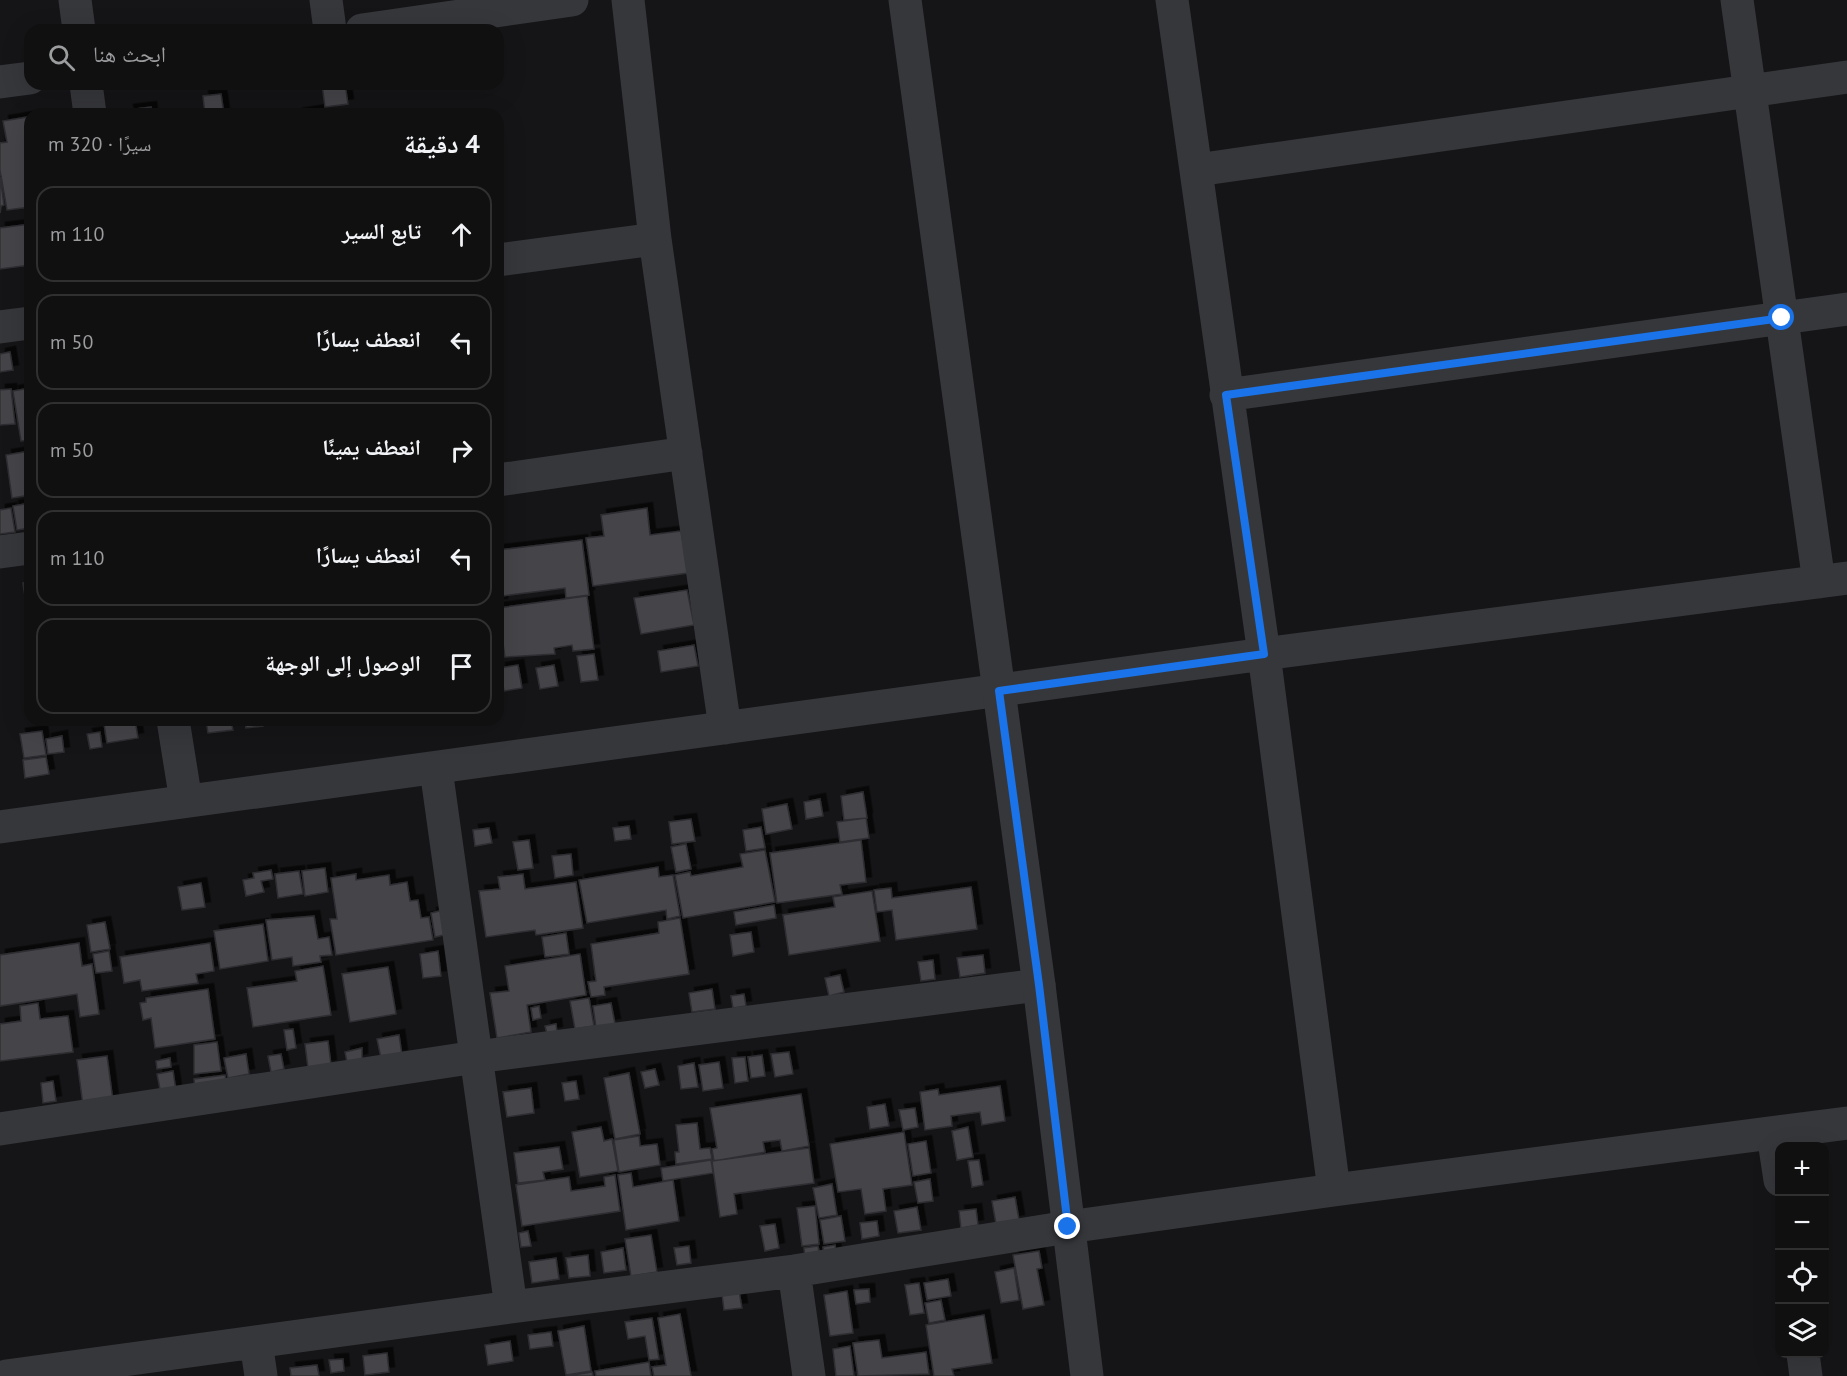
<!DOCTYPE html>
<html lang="ar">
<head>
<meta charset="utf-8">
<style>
  :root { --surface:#101011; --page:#1e1e1f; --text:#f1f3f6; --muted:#9c9d9f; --line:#303031 }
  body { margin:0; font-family:"PT Sans","Noto Naskh Arabic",sans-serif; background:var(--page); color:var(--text); direction:rtl }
  .controls { position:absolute; right:18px; bottom:18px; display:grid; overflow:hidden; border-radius:12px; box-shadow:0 6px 24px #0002 }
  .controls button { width:54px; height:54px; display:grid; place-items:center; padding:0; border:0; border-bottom:2px solid var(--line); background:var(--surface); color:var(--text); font:30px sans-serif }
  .stop { position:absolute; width:18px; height:18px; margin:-14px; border:4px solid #1a73e8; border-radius:50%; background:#fff }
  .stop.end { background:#1a73e8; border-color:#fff; box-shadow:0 2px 6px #0008 }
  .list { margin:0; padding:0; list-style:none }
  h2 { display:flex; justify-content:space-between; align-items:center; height:78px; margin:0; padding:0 24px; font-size:26px }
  h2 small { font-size:20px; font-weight:400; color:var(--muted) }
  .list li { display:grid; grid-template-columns:39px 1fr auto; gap:18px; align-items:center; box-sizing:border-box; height:96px; margin:0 12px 12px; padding:0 12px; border:2px solid var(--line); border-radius:18px }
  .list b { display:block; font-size:22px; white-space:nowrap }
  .list em { font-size:20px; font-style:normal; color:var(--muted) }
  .icon { flex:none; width:33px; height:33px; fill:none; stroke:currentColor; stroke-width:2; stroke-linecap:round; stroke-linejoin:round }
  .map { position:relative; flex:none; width:1847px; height:1376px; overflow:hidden; direction:ltr }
  .search { position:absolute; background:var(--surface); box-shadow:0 6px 24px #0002; left:24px; top:24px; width:480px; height:66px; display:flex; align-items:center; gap:15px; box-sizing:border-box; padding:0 21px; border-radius:18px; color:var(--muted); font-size:22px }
  .panel { position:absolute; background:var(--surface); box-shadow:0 6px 24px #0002; left:24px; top:108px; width:480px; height:618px; border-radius:18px; direction:rtl }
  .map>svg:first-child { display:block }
  .building { fill:#44454a; stroke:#2f2f33; stroke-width:1.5; filter:url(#shadow) }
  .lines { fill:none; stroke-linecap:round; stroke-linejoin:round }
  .minor { stroke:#36373b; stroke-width:33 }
  .tertiary { stroke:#36373b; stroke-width:33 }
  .route { stroke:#1a73e8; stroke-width:8 }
</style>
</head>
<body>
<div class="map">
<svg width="1847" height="1376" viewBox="0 0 1847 1376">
  <defs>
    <filter id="shadow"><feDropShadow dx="5.5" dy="-5.5" stdDeviation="0" flood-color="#0009"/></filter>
  </defs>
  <rect width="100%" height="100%" fill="#151517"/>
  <path class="building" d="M322,84H345L348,104L325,107Z
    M221,94L224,114H205L203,96Z
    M151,107L152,114H129L128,110Z
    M321,110V114H296Z
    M28,117L30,207L7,210L0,170V143L7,142L3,121Z
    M0,177L4,205L1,206L0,213Z
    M30,224V265L0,269V228Z
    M10,352L13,370L0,372V354Z
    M30,388V440L21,441L13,391Z
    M11,389L15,424L0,425V390Z
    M30,451V495L12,498L6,455Z
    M30,503V528L17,530L13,506Z
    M11,508L15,532L0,534V510Z
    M647,508L650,535L681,531L688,573L593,586L586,538L604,536L601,515Z
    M582,540L589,595L566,598L565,588L502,596V604H498V550Z
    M30,582V631L23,583Z
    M687,590L694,625L641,634L634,598Z
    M587,596L594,649L573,651L572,645L554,648L555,654L505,657L498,608Z
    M694,645L698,666L661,672L658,651Z
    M594,654L598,680L581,682L577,656Z
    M518,665L522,688L504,691L500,668Z
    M554,665L558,686L540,689L536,668Z
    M498,670L502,691L498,692Z
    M135,720L138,738L107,743L104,724Z
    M206,720H231L233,730L208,733Z
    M245,720H262L263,726L246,728Z
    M291,720H307L308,722L292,725Z
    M42,731L46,755L24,758L20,734Z
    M100,732L102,747L90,749L87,734Z
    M62,736L64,752L48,754L46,739Z
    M46,757L49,774L25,778L23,760Z
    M863,792L867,818L844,820L841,796Z
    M820,799L823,816L806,819L804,802Z
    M787,804L792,829L766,834L762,809Z
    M866,818L869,838L840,842L837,822Z
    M691,819L695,841L672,844L669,822Z
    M629,826L631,839L615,841L613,828Z
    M761,827L765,848L746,851L743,830Z
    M489,828L492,843L475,846L473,830Z
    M529,840L533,868L518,870L513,842Z
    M861,840L866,882L840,885L842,894L777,903L770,853Z
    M686,844L691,869L676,872L671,847Z
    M765,850L775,902L683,918L675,875L690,872L691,876L743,867L740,854Z
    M571,854L573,875L555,878L552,856Z
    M658,867L659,877L673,875L680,916L667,919L666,910L587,923L579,880Z
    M325,868L328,892L305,896L302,871Z
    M271,870L273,879L261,881L264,892L246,896L243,880L254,878L253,873Z
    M299,871L303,894L278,898L275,874Z
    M356,874V880L389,875L390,885L407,882L410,901L418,900L421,918L429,917L433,940L336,955L330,919H337L331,878Z
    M523,874L525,889L576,882L583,928L536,935L535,930L486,937L479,891L500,889L498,877Z
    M201,883L205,907L182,910L178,887Z
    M971,887L977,929L896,940L892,910L877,912L874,890L891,888L892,898Z
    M872,891L880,941L789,955L783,915L835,907L833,897Z
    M774,905L776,918L736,925L734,912Z
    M444,910L448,934L435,937L431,913Z
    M314,916L318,939L329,937L332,955L320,956L321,962L293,966L292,957L272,960L266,920Z
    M680,918L689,974L604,987L605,995L591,997L588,982L596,981L591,944L659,933L658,922Z
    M105,922L110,949L91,952L87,925Z
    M263,924L268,961L220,969L214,931Z
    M751,932L754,952L733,956L730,935Z
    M566,933L569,954L545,957L542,937Z
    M79,943L82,966L92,964L99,1014L80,1017L77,994L0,1006V955Z
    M210,943L214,971L196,974L198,983L142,991L140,980L124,983L120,957Z
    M109,951L112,971L96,973L93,954Z
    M438,951L441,976L423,978L420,954Z
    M580,954L586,995L527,1005L531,1032L497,1038L490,993L509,991L505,966Z
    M983,955L985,973L960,977L957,958Z
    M933,960L935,979L921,981L918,962Z
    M323,966L331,1015L253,1027L247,988L297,981L295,971Z
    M388,967L396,1014L350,1022L342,974Z
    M840,975L844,992L829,996L825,978Z
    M208,989L215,1039L155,1048L151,1018L143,1020L140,1003L146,1002V998Z
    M712,989L715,1009L692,1012L689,993Z
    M744,994L746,1006L733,1008L731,996Z
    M589,998L594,1026L575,1029L570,1001Z
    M38,1003L40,1019L68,1016L73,1052L0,1061V1024L21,1021L20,1006Z
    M611,1003L615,1024L596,1027L593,1006Z
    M539,1006L541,1018L533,1020L531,1008Z
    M556,1024L557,1032L547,1034L545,1026Z
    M293,1029L296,1048L287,1050L284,1030Z
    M399,1035L402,1055L381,1058L377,1039Z
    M328,1041L331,1065L308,1068L305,1044Z
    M217,1042L221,1071L194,1074V1045Z
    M362,1048V1059L347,1062L345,1052Z
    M789,1052L793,1074L775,1077L771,1054Z
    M246,1054L249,1074L228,1078L224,1058Z
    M281,1054L284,1069L271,1072L268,1056Z
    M762,1055L765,1076L751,1078L748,1057Z
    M107,1056L113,1101L83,1105L77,1060Z
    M745,1057L748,1081L735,1083L732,1058Z
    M170,1058L171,1067L157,1069L156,1061Z
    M719,1062L723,1088L703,1091L699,1065Z
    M694,1063L698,1087L681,1089L678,1066Z
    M655,1069L659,1085L645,1088L641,1072Z
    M173,1071L176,1091L161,1094L157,1074Z
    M629,1073L640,1134L615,1139L604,1078Z
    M225,1075L227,1087L195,1091L194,1079Z
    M53,1081L56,1101L43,1103L41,1083Z
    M576,1081L579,1099L565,1101L562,1083Z
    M1000,1086L1005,1121L982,1125L980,1112L951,1116L952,1126L925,1130L920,1092L938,1089L939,1095Z
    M531,1088L534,1113L507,1117L503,1092Z
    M801,1094L809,1146L782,1151L780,1140L763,1142L765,1152L714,1161L712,1149L717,1148L710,1108Z
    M885,1104L889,1126L870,1129L867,1107Z
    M915,1108L918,1127L903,1130L899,1110Z
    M697,1123L700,1149L710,1148L712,1159L676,1164L675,1152H679L676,1125Z
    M601,1127L604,1141L612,1139L618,1171L580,1177L572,1132Z
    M968,1127L973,1157L957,1160L952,1131Z
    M904,1132L912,1185L883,1189L886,1211L865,1214L861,1189L838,1192L830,1144Z
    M639,1136L640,1146L657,1144L660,1165L619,1172L614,1140Z
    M926,1141L931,1173L913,1176L908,1144Z
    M559,1147L563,1169L543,1172L545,1180L518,1183L514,1153Z
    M809,1148L814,1183L734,1194L737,1214L720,1217L712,1161Z
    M711,1160L713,1173L663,1181L661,1168Z
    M979,1160L983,1185L972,1187L968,1161Z
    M631,1173L633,1187L673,1180L679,1221L626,1230L618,1175Z
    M615,1175L620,1211L522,1226L516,1185L569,1177L571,1191L605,1186L604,1177Z
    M930,1179L933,1201L918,1203L914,1182Z
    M832,1184L837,1215L819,1218L813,1188Z
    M1015,1197L1019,1220L996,1224L992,1201Z
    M815,1206L819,1244L802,1246L797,1208Z
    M917,1207L921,1230L898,1233L894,1211Z
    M976,1209L978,1225L961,1228L959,1211Z
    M841,1216L845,1241L824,1244L820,1220Z
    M877,1221L879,1236L862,1239L860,1223Z
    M775,1224L779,1248L765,1251L760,1226Z
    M528,1231L531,1246L521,1247L519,1233Z
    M651,1235L657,1272L631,1276L625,1239Z
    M835,1245L836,1254L824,1255L823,1247Z
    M689,1246L691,1263L677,1265L674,1248Z
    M818,1246L820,1257L805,1259L804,1248Z
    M623,1248L626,1270L604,1273L601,1252Z
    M1039,1251L1042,1268L1037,1269L1044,1305L1023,1309L1013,1255Z
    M588,1255L590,1276L569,1278L566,1258Z
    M556,1258L559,1279L532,1283L529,1262Z
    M1014,1268L1019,1300L1001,1303L995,1272Z
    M948,1279L951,1296L927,1300L924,1283Z
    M919,1283L924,1313L910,1315L905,1285Z
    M869,1289L870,1302L856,1304L854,1290Z
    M739,1291L742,1308L724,1310L722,1294Z
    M847,1291L853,1333L830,1336L824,1295Z
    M941,1300L945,1320L929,1323L925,1303Z
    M680,1314L691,1376H654L652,1367L666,1365L658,1318Z
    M984,1315L992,1363L952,1369L954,1376H934L926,1325Z
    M652,1318L659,1359L649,1360L645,1336L628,1339L625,1322Z
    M584,1326L591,1371L566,1375L558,1331Z
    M551,1332L553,1346L530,1349L528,1335Z
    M879,1340L882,1358L926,1352L929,1374L858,1376L853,1343Z
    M510,1341L513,1361L488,1365L485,1345Z
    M850,1346L854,1376H836L833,1349Z
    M387,1353L389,1372L365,1375L363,1356Z
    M343,1359L344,1371L331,1373L329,1360Z
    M649,1362L651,1376H596L595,1371Z
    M317,1365L319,1376H291L290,1368Z
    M592,1372L593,1376H567Z"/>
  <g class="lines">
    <path class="minor" d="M75,0L79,30
      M326,0L330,30
      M628,0L655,239L725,728
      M1172,0L1264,654L1334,1190
      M1737,0L1819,582
      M362,30L572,0
      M0,82L30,78
      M86,84L90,114
      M1197,170L1847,77
      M498,260L655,239
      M0,327L30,323
      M1226,395L1847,309
      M498,480L686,453
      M0,552L30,548
      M173,720L186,801
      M436,769L511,1307
      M0,827L1264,654L1847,578
      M0,1129L476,1057L1039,985
      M1773,1134L1780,1180
      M794,1271L809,1376
      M256,1342L261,1376
      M1803,1354L1806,1376
      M6,1376L511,1307L794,1271L1068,1227L1334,1190L1847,1123"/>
    <path class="tertiary" d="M905,0L1039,985L1087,1376"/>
  </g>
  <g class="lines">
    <path class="route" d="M1068,1227L1039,985L999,691L1264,654L1226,395L1782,318"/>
  </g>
</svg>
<div class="controls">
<button>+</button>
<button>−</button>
<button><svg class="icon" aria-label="locate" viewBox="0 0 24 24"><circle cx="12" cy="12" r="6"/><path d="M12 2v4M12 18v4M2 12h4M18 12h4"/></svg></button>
<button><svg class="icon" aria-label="layers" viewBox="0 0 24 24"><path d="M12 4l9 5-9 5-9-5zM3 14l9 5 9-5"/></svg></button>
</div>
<div class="stop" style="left:1782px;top:318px"></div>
<div class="stop end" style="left:1068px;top:1227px"></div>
<div class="search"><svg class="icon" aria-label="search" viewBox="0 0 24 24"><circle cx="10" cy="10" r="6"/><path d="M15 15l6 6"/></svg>ابحث هنا</div>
<section class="panel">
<h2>4 دقيقة<small>سيرًا · 320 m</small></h2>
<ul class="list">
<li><svg class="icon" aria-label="ahead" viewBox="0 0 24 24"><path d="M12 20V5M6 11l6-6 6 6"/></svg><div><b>تابع السير</b></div><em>110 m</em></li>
<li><svg class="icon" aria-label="left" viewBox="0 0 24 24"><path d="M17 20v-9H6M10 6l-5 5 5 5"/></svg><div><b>انعطف يسارًا</b></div><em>50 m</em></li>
<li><svg class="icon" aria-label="right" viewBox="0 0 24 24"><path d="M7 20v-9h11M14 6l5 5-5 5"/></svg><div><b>انعطف يمينًا</b></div><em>50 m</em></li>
<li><svg class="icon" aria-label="left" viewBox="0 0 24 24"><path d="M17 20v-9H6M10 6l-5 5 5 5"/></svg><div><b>انعطف يسارًا</b></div><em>110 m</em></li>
<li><svg class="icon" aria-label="arrive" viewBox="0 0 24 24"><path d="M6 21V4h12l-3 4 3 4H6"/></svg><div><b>الوصول إلى الوجهة</b></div></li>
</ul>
</section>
</div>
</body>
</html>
